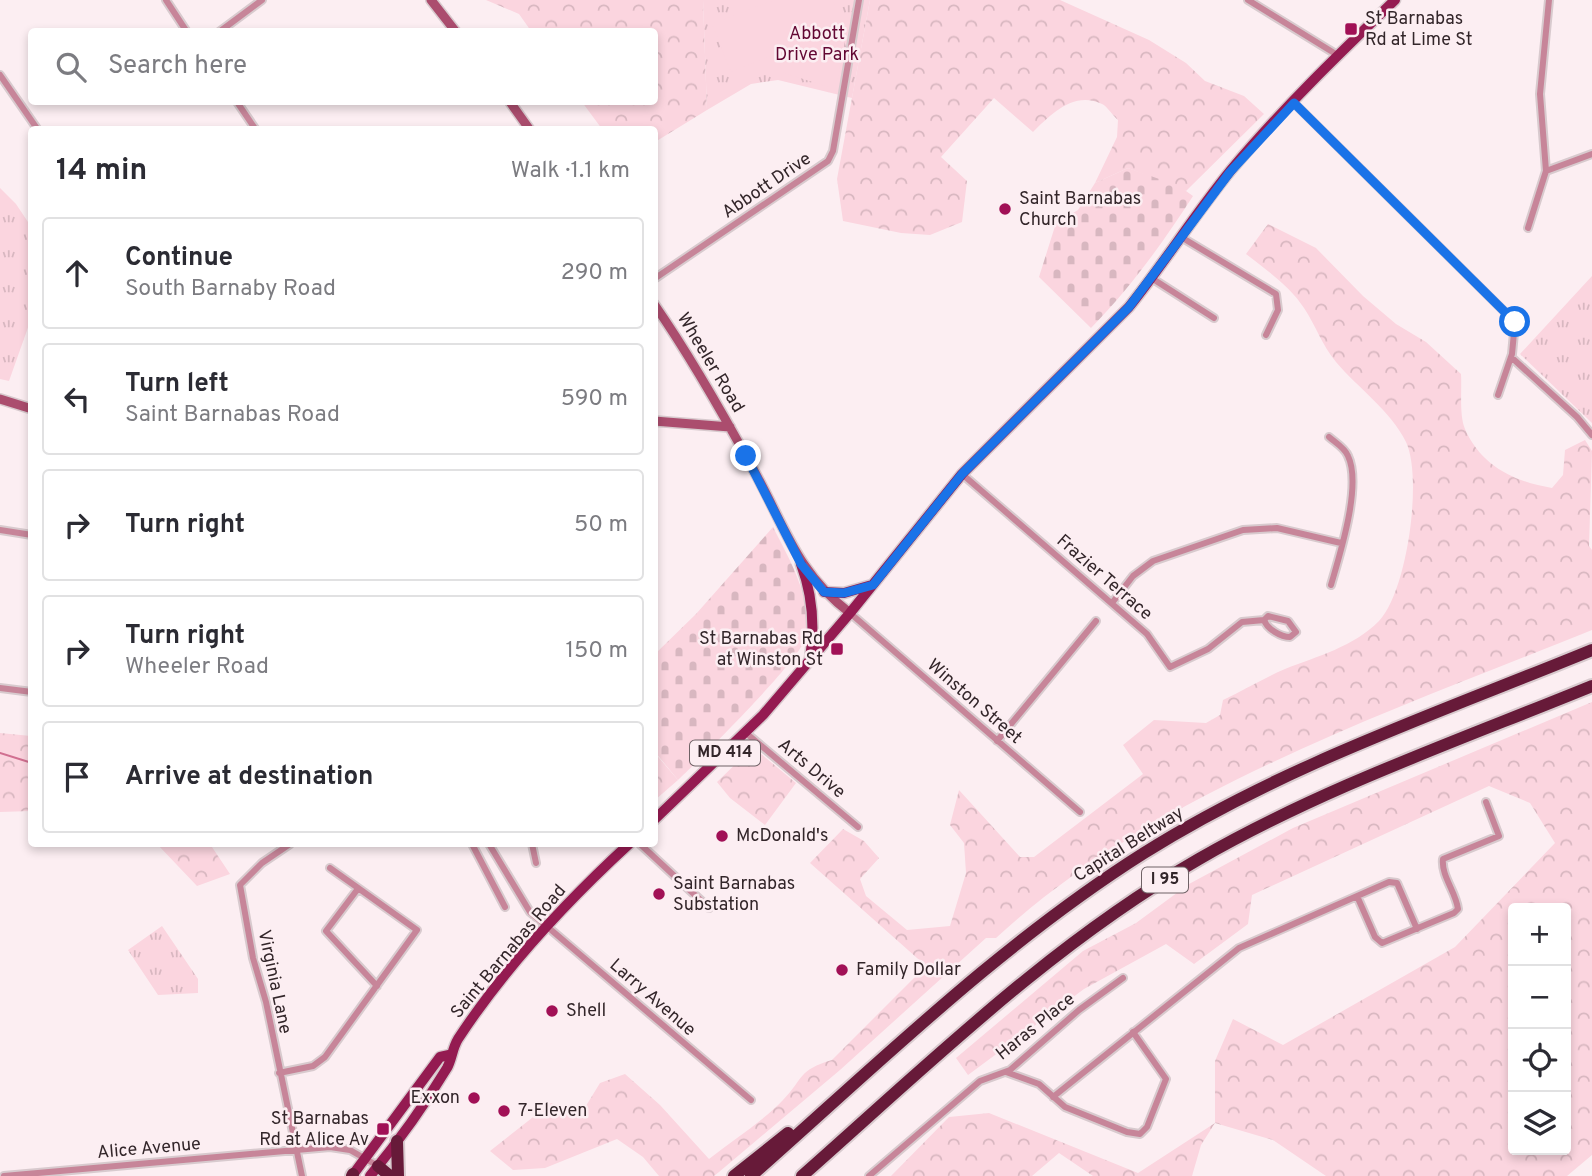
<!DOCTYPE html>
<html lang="en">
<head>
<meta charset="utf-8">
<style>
  :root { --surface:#fff; --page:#f7f7f7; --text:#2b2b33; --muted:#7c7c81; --line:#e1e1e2 }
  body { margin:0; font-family:Overpass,sans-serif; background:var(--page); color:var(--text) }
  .controls { position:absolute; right:21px; bottom:21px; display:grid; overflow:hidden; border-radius:7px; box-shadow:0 4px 10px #0003 }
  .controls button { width:63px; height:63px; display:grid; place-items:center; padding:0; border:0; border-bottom:2px solid var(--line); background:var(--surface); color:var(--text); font:35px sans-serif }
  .stop { position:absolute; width:21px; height:21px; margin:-16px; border:5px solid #1a73e8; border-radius:50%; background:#fff }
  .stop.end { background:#1a73e8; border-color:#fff; box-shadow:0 2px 7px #0008 }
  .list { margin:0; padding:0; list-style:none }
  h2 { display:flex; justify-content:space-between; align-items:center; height:91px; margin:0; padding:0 28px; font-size:30px }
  h2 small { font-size:23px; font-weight:400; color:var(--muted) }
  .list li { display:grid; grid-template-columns:46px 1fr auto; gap:21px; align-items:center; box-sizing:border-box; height:112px; margin:0 14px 14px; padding:0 14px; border:2px solid var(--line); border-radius:7px }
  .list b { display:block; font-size:26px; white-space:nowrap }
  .list p { margin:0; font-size:23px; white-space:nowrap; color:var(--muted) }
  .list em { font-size:23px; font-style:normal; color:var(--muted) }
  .icon { flex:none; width:38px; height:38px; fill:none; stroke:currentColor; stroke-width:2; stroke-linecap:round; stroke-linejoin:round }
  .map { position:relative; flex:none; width:1592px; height:1176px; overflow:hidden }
  .search { position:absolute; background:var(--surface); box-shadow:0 4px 10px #0003; left:28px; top:28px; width:630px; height:77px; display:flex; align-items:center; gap:18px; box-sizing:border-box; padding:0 24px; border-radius:7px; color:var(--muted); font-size:26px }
  .panel { position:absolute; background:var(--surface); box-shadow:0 4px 10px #0003; left:28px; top:126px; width:630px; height:721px; border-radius:7px }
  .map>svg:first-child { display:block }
  .forest { fill:url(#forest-crowns); fill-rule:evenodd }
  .cemetery { fill:url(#cemetery-stones) }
  .park { fill:url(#park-tufts) }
  .pitch { fill:#fbd5df }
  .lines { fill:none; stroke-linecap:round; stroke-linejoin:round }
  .stream { stroke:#d16f90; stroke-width:2 }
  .street-casing { stroke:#d8cace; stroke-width:10 }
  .secondary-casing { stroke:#d8cace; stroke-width:12 }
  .primary-casing { stroke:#d8cace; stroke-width:13 }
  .highway-casing { stroke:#d8cace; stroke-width:16 }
  .street { stroke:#c78599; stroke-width:6 }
  .secondary { stroke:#ab4d6e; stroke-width:9 }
  .primary { stroke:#941b51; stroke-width:10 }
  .highway { stroke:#671a39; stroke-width:12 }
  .route { stroke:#1a73e8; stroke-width:9 }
  .poi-dot { fill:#a11056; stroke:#fceef2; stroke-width:2.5 }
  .labels { text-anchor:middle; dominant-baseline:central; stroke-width:5; stroke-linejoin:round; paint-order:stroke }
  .shield { fill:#fceef2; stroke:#6f6266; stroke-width:2 }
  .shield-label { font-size:16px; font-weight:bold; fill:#33262a }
  .poi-label { font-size:18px; fill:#33262a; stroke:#fceef2; text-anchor:start }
  .park-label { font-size:18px; fill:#630733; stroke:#fceef2 }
  .street-label { font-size:18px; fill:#33262a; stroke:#fceef2 }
</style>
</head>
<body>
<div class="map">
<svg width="1592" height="1176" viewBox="0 0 1592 1176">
  <defs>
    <pattern id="forest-crowns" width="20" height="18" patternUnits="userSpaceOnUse" patternTransform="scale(1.75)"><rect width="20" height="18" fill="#fbd5df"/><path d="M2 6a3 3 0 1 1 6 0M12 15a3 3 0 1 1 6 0" fill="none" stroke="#d8b7c0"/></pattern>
    <pattern id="cemetery-stones" width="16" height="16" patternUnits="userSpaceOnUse" patternTransform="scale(1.75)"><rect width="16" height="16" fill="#fbd5df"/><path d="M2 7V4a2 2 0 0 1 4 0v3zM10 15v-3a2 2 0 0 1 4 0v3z" fill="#d8b7c0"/></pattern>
    <pattern id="park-tufts" width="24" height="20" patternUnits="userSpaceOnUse" patternTransform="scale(1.75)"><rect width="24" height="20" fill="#fbd5df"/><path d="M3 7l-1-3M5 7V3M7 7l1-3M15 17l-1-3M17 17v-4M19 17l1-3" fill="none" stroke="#d8b7c0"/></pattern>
  </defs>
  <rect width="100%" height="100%" fill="#fceef2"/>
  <path class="forest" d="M486,0H703L707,110L655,142L654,130L602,129L582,102H654V32L531,31L519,14Z
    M870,0H1060L1149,40L1186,63L1205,81L1244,96L1264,114L1186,191L1128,168L1095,183L1117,137L1118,120C1113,116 1107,106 1102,104C1074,90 1050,115 1033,132L994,98L941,157L967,181L962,222L930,235L901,233L843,221L837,179Z
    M1268,224L1316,248L1363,296L1396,324L1426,342L1461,374C1462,389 1459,415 1465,429C1481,466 1515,482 1552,488L1563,475L1565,450L1585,440L1592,451L1589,546L1592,550V630C1395,710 1153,792 996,938H986L840,1070L719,1172L714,1176H659L643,1157L617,1139L545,1168L513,1170L490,1151L551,1103L581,1114L600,1083L625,1074L660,1105L709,1159C733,1140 762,1122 783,1100C804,1078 798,1070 832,1060L926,966L810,863L843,829L864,841L879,858L860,879L866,896L907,930L950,926L966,873L964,843L950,825L959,790L1020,857H1034L1143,774L1123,745L1154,720L1206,723L1220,715L1223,700C1244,690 1264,678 1285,669C1318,656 1353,647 1379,621C1407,592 1423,478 1406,442C1390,410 1359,389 1336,362C1322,345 1316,326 1304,308C1290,286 1265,269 1246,254Z
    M1592,702V1155L1567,1176H1326L1273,1140L1215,1123L1201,1145L1192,1176H1093L1059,1153L1032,1176H891L949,1117L989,1113L1138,1173L1215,1123V1061L1233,1019L1283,1045L1455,947L1555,843L1530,803L1489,786L1252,895L1248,924L1194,964L1166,944L1084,989L968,1075L956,1058L1083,951L1136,923L1189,884L1293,828ZM1513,908H1566V1150H1513Z
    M0,733L31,736V811L0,812Z
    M654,752L678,780L655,800H654Z
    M748,752L760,753L796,783L765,825L730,798L717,782Z
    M157,844H210L230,874L197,886Z"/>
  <path class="cemetery" d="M1128,168L1179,186L1193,196C1162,244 1131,287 1091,328L1039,277L1056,223L1078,210L1095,183Z
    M773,527C790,561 814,600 805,639C800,660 699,760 678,780L655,752V654L696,614Z"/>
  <path class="park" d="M703,0H870L852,98L778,80L751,84L707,110Z
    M0,188L16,204L32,228L31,319L9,381L0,379Z
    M1592,276V423L1520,354Z
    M162,926L198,979V993L158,995L128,950Z"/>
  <path class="pitch" d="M774,0H833L842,22L848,25L837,82L829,87L784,73L777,60L778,53L731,72L712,24Z"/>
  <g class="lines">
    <path class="stream" d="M0,753L32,763"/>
    <defs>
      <path id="street" d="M166,0L187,32
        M1248,0L1339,56
        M219,32L262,0
        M0,75L38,130
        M237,102L256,130
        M1294,103L1515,322L1512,354L1498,395
        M1546,171L1592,154
        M1528,228L1546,171L1540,94L1549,0
        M1181,237L1276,294L1278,310L1266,335
        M654,279L828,161L833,151L859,0
        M1153,279L1214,318
        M1511,357L1577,417L1592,435
        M1329,437C1336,443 1345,448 1348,456C1362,485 1340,554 1331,585
        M962,474L1147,634L1170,667L1208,649L1242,622L1264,620
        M0,530L32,535
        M1112,603L1133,576L1153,561L1243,530L1277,528L1341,543
        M850,613L1080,812
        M1268,616L1288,621L1296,632L1290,637C1281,637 1267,629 1264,620Z
        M0,688L32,692
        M746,733L858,827
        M997,741L1096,621
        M290,844L262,863L240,885L253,958L266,1002L302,1176
        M472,844L505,907
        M489,844L530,912L751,1100
        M532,844L536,863
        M640,844L709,908
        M357,890L326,931L377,986
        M1357,896L1375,937L1382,943L1454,913L1458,909C1456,892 1441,876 1443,859L1499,836L1486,802
        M1006,1072L1039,1084L1065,1107L1127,1132L1140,1134L1147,1127L1166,1079L1133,1032
        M279,1073L313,1066L325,1057L417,930L330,868
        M1053,1097L1239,948L1389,882L1397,883L1417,929
        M4,1176L330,1147L350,1150L378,1166
        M869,1176L980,1081L1010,1070L1079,1010L1123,978"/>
      <path id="secondary" d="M431,0L456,32
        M510,102L530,130
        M654,304C691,357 722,412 753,469C785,526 796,572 850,613
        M0,399L32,409
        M654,421L730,427"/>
      <path id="primary" d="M801,564C813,596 815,626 810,659
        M824,592L844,593L872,585
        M654,820L763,715L850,613L962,474L1129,307C1165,262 1195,214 1231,170C1281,110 1339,54 1395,0
        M352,1176L440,1057L449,1055
        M370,1176C398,1142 424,1106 447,1068C452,1059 452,1049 458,1039C505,967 566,902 629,844"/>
      <path id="highway" d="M397,1141L398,1176
        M378,1166L390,1176
        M352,1176L353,1174
        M734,1176L788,1133
        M751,1176C878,1064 1000,944 1144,853C1282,766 1441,712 1592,650
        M802,1176C929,1064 1051,944 1199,859C1322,788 1460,740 1592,686"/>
    </defs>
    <use href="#street" class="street-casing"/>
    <use href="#secondary" class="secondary-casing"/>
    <use href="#primary" class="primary-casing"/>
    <use href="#highway" class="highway-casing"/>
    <use href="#street" class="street"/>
    <use href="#secondary" class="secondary"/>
    <use href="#primary" class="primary"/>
    <use href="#highway" class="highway"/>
  </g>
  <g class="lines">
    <path class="route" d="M746,456L801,564L824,592L844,593L873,585L962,474L1129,307L1230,172L1294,103L1515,322"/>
  </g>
  <g class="poi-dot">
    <rect x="1344" y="22" width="14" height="14" rx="3.5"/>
    <circle cx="1005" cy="209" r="7"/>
    <rect x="830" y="642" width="14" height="14" rx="3.5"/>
    <circle cx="722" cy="836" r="7"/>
    <circle cx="659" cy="894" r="7"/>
    <circle cx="842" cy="970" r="7"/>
    <circle cx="552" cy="1011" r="7"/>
    <circle cx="474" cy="1098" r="7"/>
    <circle cx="504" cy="1111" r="7"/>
    <rect x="376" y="1122" width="14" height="14" rx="3.5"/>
  </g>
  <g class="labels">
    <g class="shield">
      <rect x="690" y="740.5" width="70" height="25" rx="5"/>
      <rect x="1142" y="867.5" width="46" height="25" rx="5"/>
    </g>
    <g class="shield-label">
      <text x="725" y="753">MD 414</text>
      <text x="1165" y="880">I 95</text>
    </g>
    <g class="poi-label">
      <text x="1365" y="19">St Barnabas<tspan x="1365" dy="21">Rd at Lime St</tspan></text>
      <text x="1019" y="199">Saint Barnabas<tspan x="1019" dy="21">Church</tspan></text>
      <text x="823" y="639" text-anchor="end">St Barnabas Rd<tspan x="823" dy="21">at Winston St</tspan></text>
      <text x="736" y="836">McDonald's</text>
      <text x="673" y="884">Saint Barnabas<tspan x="673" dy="21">Substation</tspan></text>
      <text x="856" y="970">Family Dollar</text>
      <text x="566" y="1011">Shell</text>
      <text x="460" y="1098" text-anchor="end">Exxon</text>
      <text x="518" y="1111">7-Eleven</text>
      <text x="369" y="1119" text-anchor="end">St Barnabas<tspan x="369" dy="21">Rd at Alice Av</tspan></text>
    </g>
    <g class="park-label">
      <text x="817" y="34">Abbott<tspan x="817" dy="21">Drive Park</tspan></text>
    </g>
    <g class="street-label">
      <text transform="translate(767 186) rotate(-34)">Abbott Drive</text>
      <text transform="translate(710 363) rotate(59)">Wheeler Road</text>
      <text transform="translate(1104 578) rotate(41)">Frazier Terrace</text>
      <text transform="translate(974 702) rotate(41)">Winston Street</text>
      <text transform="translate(811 769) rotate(40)">Arts Drive</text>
      <text transform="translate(1129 845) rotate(-32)">Capital Beltway</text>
      <text transform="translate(509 952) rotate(-50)">Saint Barnabas Road</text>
      <text transform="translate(274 982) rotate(78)">Virginia Lane</text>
      <text transform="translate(652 998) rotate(41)">Larry Avenue</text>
      <text transform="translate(1036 1027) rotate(-39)">Haras Place</text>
      <text transform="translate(149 1149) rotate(-5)">Alice Avenue</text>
    </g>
  </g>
</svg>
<div class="controls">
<button>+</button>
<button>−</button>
<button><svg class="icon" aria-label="locate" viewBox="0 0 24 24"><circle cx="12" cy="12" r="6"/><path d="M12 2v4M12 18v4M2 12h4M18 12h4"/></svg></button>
<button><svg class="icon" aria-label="layers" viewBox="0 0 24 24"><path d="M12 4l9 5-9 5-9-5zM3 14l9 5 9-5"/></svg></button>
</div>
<div class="stop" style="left:1515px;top:322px"></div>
<div class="stop end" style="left:746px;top:456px"></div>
<div class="search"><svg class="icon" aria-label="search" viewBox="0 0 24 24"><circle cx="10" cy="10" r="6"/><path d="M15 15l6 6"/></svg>Search here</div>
<section class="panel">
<h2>14 min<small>Walk · 1.1 km</small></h2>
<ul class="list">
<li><svg class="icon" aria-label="ahead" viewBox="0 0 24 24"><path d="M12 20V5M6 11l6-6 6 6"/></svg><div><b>Continue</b><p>South Barnaby Road</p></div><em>290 m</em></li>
<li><svg class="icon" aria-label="left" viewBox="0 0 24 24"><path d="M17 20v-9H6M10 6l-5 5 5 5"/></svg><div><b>Turn left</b><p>Saint Barnabas Road</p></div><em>590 m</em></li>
<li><svg class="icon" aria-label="right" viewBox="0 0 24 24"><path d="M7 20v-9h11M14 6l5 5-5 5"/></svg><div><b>Turn right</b></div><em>50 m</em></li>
<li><svg class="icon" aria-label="right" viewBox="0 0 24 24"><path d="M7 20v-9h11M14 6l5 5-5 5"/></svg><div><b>Turn right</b><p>Wheeler Road</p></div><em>150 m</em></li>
<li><svg class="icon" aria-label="arrive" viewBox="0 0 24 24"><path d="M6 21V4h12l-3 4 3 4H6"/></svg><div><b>Arrive at destination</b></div></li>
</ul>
</section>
</div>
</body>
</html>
